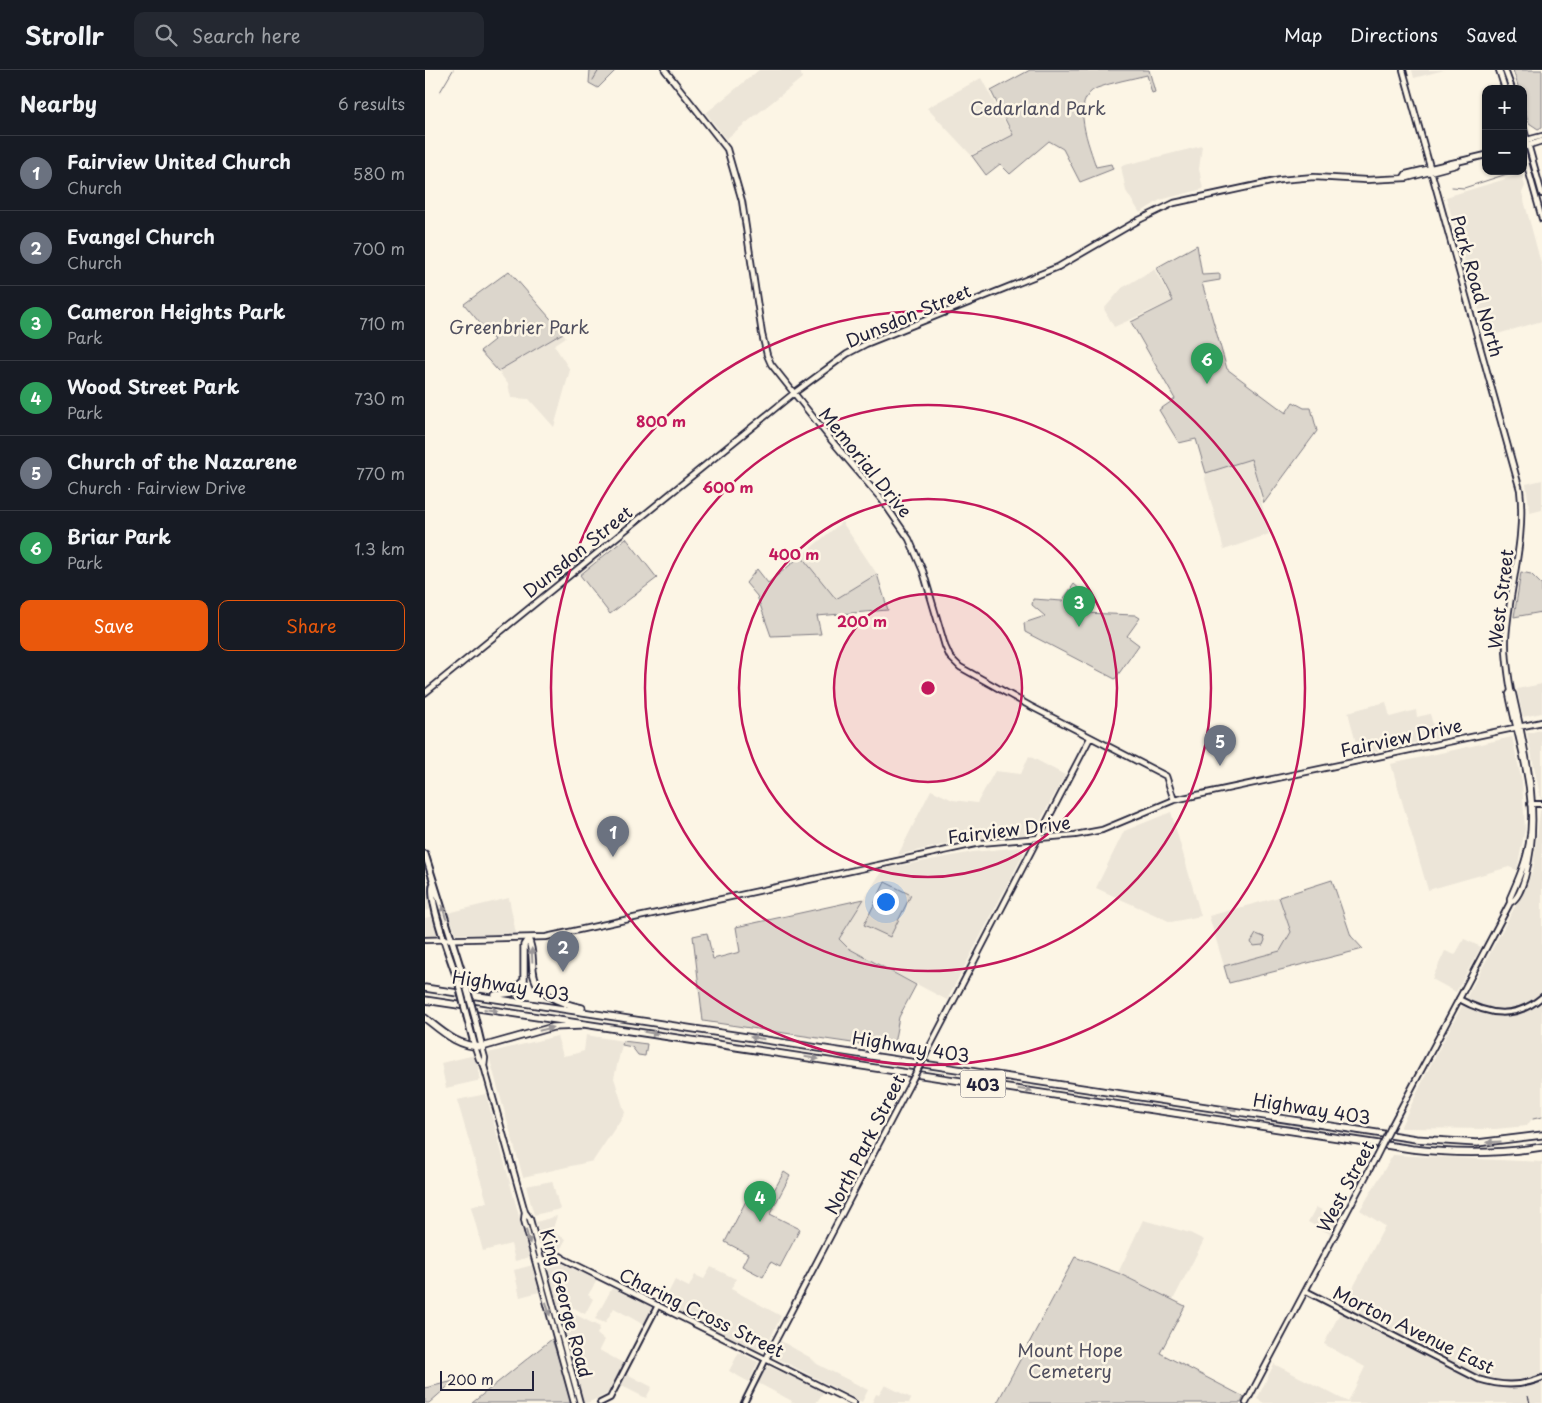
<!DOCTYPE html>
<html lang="en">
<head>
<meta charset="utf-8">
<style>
  :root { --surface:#171b24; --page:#242831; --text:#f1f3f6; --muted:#9ea1a6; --line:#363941; --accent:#ea580c }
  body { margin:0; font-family:"Playpen Sans",sans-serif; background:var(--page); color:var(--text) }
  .controls { position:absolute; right:15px; top:15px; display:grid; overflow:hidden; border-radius:10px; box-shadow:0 1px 4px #0004 }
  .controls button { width:45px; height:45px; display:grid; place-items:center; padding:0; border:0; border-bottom:1px solid var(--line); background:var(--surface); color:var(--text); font:25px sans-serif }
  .scale { position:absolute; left:15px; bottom:12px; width:94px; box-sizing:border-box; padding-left:5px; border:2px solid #22223b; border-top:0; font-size:14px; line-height:18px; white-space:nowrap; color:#22223b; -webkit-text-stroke:4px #fcf5e5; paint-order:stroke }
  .you { position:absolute; left:460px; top:831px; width:18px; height:18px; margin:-12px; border:4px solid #fff; border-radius:50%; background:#1a73e8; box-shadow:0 0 0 8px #1a73e833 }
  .badge { display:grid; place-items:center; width:32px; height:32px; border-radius:50%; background:var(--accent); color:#fff; font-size:16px; font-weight:700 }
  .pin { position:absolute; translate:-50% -41px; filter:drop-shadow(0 1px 2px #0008) }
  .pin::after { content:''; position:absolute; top:26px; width:18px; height:15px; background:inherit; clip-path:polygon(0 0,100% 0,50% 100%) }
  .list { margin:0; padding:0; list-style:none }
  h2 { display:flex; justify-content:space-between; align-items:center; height:65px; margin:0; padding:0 20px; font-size:21px }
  h2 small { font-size:16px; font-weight:400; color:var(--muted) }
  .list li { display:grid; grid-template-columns:32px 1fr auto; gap:15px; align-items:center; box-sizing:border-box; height:75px; padding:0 20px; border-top:1px solid var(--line) }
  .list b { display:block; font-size:19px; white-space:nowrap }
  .list p { margin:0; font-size:16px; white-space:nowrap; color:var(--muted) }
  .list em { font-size:16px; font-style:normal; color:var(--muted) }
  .actions { display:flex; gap:10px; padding:15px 20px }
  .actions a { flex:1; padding:11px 0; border:1px solid var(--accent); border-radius:10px; text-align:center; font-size:18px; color:var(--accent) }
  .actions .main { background:var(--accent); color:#fff }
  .icon { flex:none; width:28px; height:28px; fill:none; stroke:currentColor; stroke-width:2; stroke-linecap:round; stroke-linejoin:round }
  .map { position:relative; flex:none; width:1117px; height:1333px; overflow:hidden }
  header { display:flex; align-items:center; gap:30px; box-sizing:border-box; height:70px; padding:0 25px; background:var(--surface); border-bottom:1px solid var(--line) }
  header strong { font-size:24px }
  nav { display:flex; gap:28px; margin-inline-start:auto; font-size:18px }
  .search { width:350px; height:45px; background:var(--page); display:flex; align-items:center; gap:12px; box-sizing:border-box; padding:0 18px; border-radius:10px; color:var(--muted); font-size:19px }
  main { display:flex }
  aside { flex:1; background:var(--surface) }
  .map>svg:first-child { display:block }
  .built { fill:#ece5d8 }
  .green { fill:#dcd6cc; stroke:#7f7c84 }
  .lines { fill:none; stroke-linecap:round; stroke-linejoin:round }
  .stream { stroke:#78757e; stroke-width:1 }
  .tertiary-casing { stroke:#22223b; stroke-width:8 }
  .secondary-casing { stroke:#22223b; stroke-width:8 }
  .primary-casing { stroke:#22223b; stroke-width:9 }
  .motorway-casing { stroke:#22223b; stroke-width:9 }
  .tertiary { stroke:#fcf5e5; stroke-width:4 }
  .secondary { stroke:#fcf5e5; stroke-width:4.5 }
  .primary { stroke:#fcf5e5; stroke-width:5 }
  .motorway { stroke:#fcf5e5; stroke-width:5.5 }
  .rail { stroke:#22223b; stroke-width:1; stroke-dasharray:8 4; stroke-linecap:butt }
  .secondary-bridge-casing { stroke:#22223b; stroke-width:8; stroke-linecap:butt }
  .primary-bridge-casing { stroke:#22223b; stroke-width:9; stroke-linecap:butt }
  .secondary-bridge { stroke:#fcf5e5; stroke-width:4.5 }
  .primary-bridge { stroke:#fcf5e5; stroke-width:5 }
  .oneway { fill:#9a9698 }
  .ring { fill:none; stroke:#c2185b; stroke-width:2.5 }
  .labels { text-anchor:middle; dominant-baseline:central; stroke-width:5; stroke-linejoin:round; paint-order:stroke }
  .shield { fill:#fcf5e5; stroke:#63616e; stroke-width:1 }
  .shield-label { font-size:16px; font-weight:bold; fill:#22223b }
  .park-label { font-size:18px; fill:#504f5f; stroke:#fcf5e5 }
  .street-label { font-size:18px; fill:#22223b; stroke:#fcf5e5 }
  .centre { fill:#c2185b; stroke:#fcf5e5; stroke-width:2.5 }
  .ring-label { font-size:15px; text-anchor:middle; font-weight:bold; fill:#c2185b; stroke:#fcf5e5; stroke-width:5; stroke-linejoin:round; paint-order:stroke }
</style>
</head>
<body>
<header>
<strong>Strollr</strong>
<div class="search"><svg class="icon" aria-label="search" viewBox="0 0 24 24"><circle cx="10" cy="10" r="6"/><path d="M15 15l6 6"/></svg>Search here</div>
<nav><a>Map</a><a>Directions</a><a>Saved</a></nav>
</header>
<main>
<aside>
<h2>Nearby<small>6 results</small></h2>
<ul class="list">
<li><span class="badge" style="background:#6b7280">1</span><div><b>Fairview United Church</b><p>Church</p></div><em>580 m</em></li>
<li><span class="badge" style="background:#6b7280">2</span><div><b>Evangel Church</b><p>Church</p></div><em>700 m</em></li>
<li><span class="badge" style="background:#2e9e5b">3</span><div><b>Cameron Heights Park</b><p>Park</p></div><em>710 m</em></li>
<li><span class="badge" style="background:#2e9e5b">4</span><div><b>Wood Street Park</b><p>Park</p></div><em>730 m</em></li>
<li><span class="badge" style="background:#6b7280">5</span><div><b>Church of the Nazarene</b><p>Church · Fairview Drive</p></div><em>770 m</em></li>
<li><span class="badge" style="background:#2e9e5b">6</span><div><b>Briar Park</b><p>Park</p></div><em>1.3 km</em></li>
</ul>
<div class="actions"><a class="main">Save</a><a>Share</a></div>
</aside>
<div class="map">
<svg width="1117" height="1333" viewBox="0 0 1117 1333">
  <rect width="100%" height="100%" fill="#fcf5e5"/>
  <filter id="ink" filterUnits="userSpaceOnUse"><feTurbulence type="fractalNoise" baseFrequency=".02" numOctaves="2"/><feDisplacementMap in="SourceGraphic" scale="10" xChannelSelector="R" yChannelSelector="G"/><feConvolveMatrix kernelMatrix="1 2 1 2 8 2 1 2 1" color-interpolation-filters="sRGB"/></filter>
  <g filter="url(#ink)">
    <path class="built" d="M334,0H375L377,8L301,69L281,43Z
      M987,0H1019L989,8Z
      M556,8L587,65L546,85L502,38Z
      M777,76L774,99L778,119L735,130L715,143L701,121L696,96Z
      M1097,104L1100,116L1097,123L1117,197V251L1062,267L1021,127Z
      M729,199L747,231L689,257L679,239L697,218Z
      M138,263L141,267L129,275L145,300L129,357L104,329L86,328L83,314L73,301Z
      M826,389L844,464L799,480L780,409L781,403Z
      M1117,410V440L1105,443L1101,414Z
      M417,452L452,504L411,530L376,486Z
      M1117,614V643L1098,647L1092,619Z
      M961,632L965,647L991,640L992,647L1005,644L1012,668L934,685L923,642Z
      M1117,660V730H1116L1102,663Z
      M1087,667L1097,712L1100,759L1092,800L1084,797L1003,820L966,694Z
      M604,686L640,705L608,764L535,771L473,785L506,720L528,730L552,733L570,701L596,704Z
      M1117,739V922L1112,928L1117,932V1046L1106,1050L1102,1056L1070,1059L975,1058L1007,992L1102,814L1108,799L1115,741Z
      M746,742L776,846L746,852L671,818L699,761Z
      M596,777L599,783L522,930L423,878L414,869L458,799L548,782Z
      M0,812L7,838L0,841Z
      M854,827L866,863L855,882L799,896L784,846Z
      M84,828L91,864H31L23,843Z
      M9,846L15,865L0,867V848Z
      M1039,869L1056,877L1031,922L1007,909L1020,881L1030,885Z
      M161,965L198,971L189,1008L200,1043L168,1091L98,1107L63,983L132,966L138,986L149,984L159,981Z
      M50,985L56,1010L21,1018L16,993Z
      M61,1024L105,1187L90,1191L86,1174L58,1181L46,1137L62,1132L32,1030Z
      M968,1085L1117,1092V1333H839L832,1329L849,1294L923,1332L940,1297L899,1274L960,1156L935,1140Z
      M127,1111L135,1139L109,1145L101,1116Z
      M891,1137L914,1149L905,1164L883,1152Z
      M132,1146L128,1158L131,1164L141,1169L134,1182L117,1174L111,1152Z
      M718,1150L765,1163L779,1170L748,1230L693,1203Z
      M132,1191L172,1210L163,1225L168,1229L160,1244L149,1238L134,1240L121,1193Z
      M108,1195L114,1222L95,1227L89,1200Z
      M286,1197L311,1209L306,1219L356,1246L340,1280L330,1279L238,1233L250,1210L264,1217L270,1205L279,1209Z
      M187,1218L228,1238L219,1255L189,1238L180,1253L170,1249Z
      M147,1243L175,1257L172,1264L179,1270L174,1280L200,1294L182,1324L162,1333H158L135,1245Z
      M356,1271L386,1288L392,1294L443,1320L437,1332L350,1287V1282Z
      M314,1282L333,1292L324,1312L304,1301Z
      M344,1297L367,1306L398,1323L391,1333H366L367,1331L333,1313L341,1298Z
      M202,1304L227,1317L221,1328L195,1315Z
      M460,1315L486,1328L484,1333H447L451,1324L454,1325Z"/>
    <path class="green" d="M165,0H191L173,18L164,13Z
      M605,0H724L730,22L727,23L722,5C706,9 688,12 672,18C644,30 665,77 671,97L686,94L688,99L655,112L638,79L624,71L585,104L575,94L561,105L547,86L588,65L566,21Z
      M1088,0H1117V57L1113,59L1104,53L1098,34V19H1094Z
      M772,175L777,205L795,204V210L777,213L802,299L861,343L868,332L879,338H886L892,361L839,433L826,389L781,403L771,369L754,373L734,340L750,329L706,252L748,231L731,198Z
      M84,201L138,263L73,301L55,281L69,270L39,234Z
      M201,468L232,508L185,544L155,505Z
      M376,486L411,529L452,504L463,540L392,546L396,564L346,566L332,526L321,513L332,499L343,513Z
      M1096,502L1106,504L1117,515V542L1089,547Z
      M649,514L657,521L649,538L659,543L710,545L715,548L702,566L714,575L690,609L600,562L599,553L620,546L607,535L608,529L637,531Z
      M907,810L926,866L938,879L804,913L799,896L855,881L866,862L854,827Z
      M460,812L486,825L465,867L439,855Z
      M439,829L414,869L423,878L491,915L474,947L468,979L278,951L268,866L282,863L288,889L315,882L311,857Z
      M831,864L839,867L840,870L838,875L828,876L826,872Z
      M198,971L222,974L220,986L213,985L207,977L197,975Z
      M359,1102L365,1106L345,1144L375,1159L355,1197L346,1192L338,1207L317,1196L323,1184L300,1172L326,1121L337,1127L341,1121L347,1124Z
      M650,1187L693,1203L760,1236L735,1283L819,1327L816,1333H572Z
      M127,1269L148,1333H47Z
      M29,1311L4,1333H0V1318Z"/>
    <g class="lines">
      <path class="stream" d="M168,10L174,0
        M15,22L28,0
        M1027,117L1039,118L1091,101
        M1108,1049L1117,1047"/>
      <defs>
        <path id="tertiary" d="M1105,734H1117
          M1034,929C1063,945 1090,950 1117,927
          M881,1221L1053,1309C1076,1316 1094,1317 1117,1308
          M175,1333L185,1328L233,1235
          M319,1333L341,1289"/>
        <path id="secondary" d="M240,0L302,79L317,131L337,264L342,285L346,294L407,371L457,430L484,469L498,501L520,576L525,587L535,597L605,636L741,706L749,730
          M978,0L1095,420C1101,470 1084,518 1081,568C1080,585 1083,603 1086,621L1084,624C1093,671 1113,725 1104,773C1101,792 1093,810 1085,828V833
          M1074,0L1080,19
          M1080,0L1087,19
          M1098,56L1117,124
          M1098,71L1117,66
          M1098,77L1117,71
          M1098,81L1117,149
          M979,107L981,104L1061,85
          M0,623L369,323L422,284L441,274L633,197L714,150L749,133L855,110L889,107L941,110L982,108L1031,95L1034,91
          M0,870L121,867L555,773L650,765L677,760L749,730L1117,652
          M50,977L54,989L59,995
          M57,977L60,988L59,996L100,1142L99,1150L149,1333
          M501,984L665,668
          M966,1057L1085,833C1094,828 1097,816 1100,807C1117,746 1101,684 1088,624L1086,621
          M100,1142L105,1149L155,1333
          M112,1174L137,1187
          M111,1192L131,1187L139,1189L429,1333
          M341,1289L486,1012
          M821,1333L951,1087"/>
        <path id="primary" d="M0,784L40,912
          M8,815C4,834 26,890 33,911
          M42,947L50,977
          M50,948L57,977"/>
        <path id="motorway" d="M103,869C108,878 107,889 108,900C110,925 135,933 157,938
          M0,918L991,1069L1052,1073L1117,1065
          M70,925L87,923L99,910V875L103,869
          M0,930L987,1079C1031,1084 1073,1084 1117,1077
          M0,948C19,963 32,976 57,977L128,957L155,956"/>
      </defs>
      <use href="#tertiary" class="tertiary-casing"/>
      <use href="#secondary" class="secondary-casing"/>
      <use href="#primary" class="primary-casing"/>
      <use href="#motorway" class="motorway-casing"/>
      <use href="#tertiary" class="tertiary"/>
      <use href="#secondary" class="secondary"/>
      <use href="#primary" class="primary"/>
      <use href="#motorway" class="motorway"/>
      <path class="rail" d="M1103,1326L1105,1333"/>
      <defs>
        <path id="secondary-bridge" d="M486,1012L501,984
          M951,1087L966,1057"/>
        <path id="primary-bridge" d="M33,911L42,947
          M40,912L50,948"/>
      </defs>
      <use href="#secondary-bridge" class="secondary-bridge-casing"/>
      <use href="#primary-bridge" class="primary-bridge-casing"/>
      <use href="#secondary-bridge" class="secondary-bridge"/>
      <use href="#primary-bridge" class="primary-bridge"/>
    </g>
    <defs><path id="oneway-solid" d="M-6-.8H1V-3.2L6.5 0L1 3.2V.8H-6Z" transform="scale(1.25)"/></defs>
    <g class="oneway">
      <use href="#oneway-solid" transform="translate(19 842) rotate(-106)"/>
      <use href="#oneway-solid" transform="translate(107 885) rotate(-93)"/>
      <use href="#oneway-solid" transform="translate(66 940) rotate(8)"/>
      <use href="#oneway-solid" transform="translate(121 959) rotate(-14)"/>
      <use href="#oneway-solid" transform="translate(226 963) rotate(9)"/>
      <use href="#oneway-solid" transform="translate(332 968) rotate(-171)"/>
      <use href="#oneway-solid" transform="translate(387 988) rotate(9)"/>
      <use href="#oneway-solid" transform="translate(600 1020) rotate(9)"/>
      <use href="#oneway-solid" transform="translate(804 1039) rotate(-171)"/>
      <use href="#oneway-solid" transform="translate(1069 1072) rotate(177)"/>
      <use href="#oneway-solid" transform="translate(103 1167) rotate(74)"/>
      <use href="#oneway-solid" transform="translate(123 1239) rotate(74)"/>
    </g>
  </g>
  <circle cx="503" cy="618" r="94" fill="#c2185b" fill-opacity=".12"/>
  <g class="ring">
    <circle cx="503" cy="618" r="94"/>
    <circle cx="503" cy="618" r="189"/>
    <circle cx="503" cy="618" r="283"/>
    <circle cx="503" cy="618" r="377"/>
  </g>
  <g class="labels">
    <rect class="shield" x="535.5" y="1000.5" width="45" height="27" rx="4"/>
    <g class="shield-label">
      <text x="558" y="1014">403</text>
    </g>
    <g class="park-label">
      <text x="613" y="37">Cedarland Park</text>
      <text x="94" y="256">Greenbrier Park</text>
      <text x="645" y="1279">Mount Hope<tspan x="645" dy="21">Cemetery</tspan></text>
    </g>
    <g class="street-label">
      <text transform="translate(1053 216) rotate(74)">Park Road North</text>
      <text transform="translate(483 245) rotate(-23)">Dunsdon Street</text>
      <text transform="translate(441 392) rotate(51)">Memorial Drive</text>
      <text transform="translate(152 481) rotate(-39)">Dunsdon Street</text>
      <text transform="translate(1075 529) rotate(-83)">West Street</text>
      <text transform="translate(976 667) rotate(-12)">Fairview Drive</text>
      <text transform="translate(584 759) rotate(-7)">Fairview Drive</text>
      <text transform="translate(86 915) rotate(9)">Highway 403</text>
      <text transform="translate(486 976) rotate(9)">Highway 403</text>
      <text transform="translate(887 1038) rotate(9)">Highway 403</text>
      <text transform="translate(439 1074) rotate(-63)">North Park Street</text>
      <text transform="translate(920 1116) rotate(-62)">West Street</text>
      <text transform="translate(142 1233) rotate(75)">King George Road</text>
      <text transform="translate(277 1242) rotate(26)">Charing Cross Street</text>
      <text transform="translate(989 1259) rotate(26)">Morton Avenue East</text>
    </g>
  </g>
  <circle cx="503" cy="618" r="8" class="centre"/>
  <g class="ring-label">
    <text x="236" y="357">800 m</text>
    <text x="303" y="423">600 m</text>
    <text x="369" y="490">400 m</text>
    <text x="437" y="557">200 m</text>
  </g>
</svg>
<div class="controls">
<button>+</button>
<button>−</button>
</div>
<div class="scale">200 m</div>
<div class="you"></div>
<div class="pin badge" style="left:188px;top:787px;background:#6b7280">1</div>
<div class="pin badge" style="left:138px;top:902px;background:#6b7280">2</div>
<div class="pin badge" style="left:654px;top:557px;background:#2e9e5b">3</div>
<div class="pin badge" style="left:335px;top:1152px;background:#2e9e5b">4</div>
<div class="pin badge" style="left:795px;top:696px;background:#6b7280">5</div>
<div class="pin badge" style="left:782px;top:314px;background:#2e9e5b">6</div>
</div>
</main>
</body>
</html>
